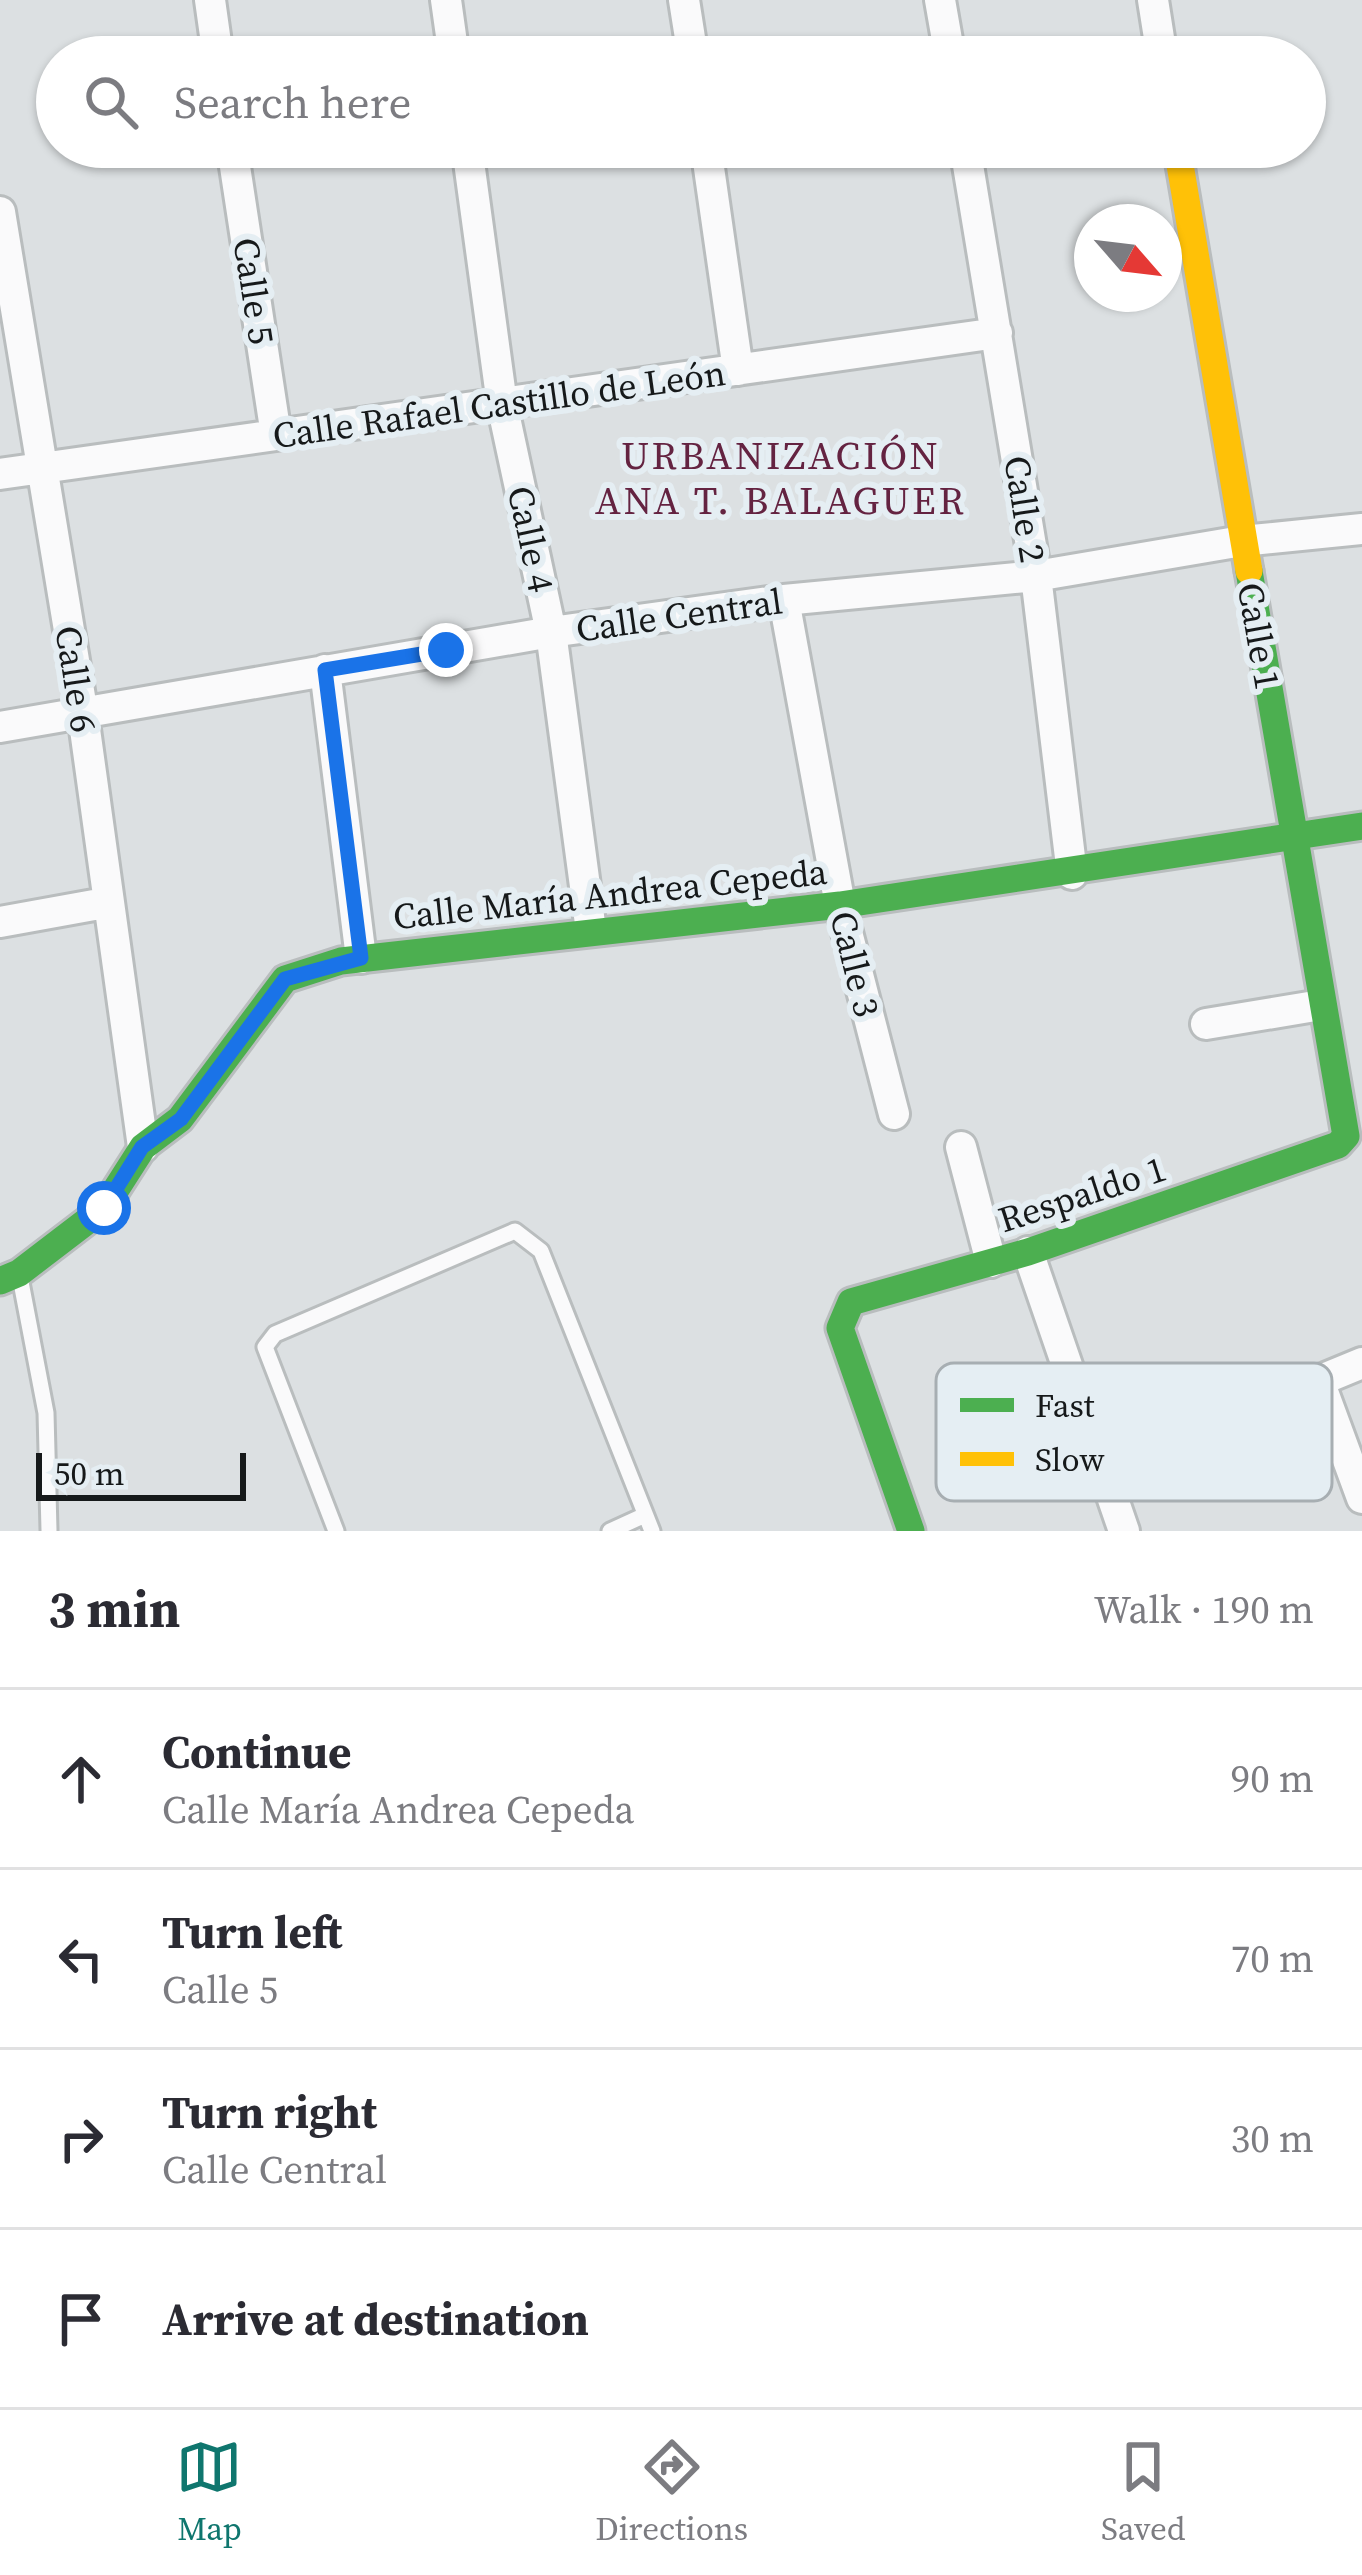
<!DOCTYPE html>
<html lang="en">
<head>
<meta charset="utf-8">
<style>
  :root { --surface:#fff; --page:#f2f2f3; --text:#2b2b33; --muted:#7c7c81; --line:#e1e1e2; --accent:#0f766e }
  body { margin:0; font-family:"Source Serif 4",serif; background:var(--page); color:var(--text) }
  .compass { position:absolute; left:1074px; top:204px; width:108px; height:108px; border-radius:50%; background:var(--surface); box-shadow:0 3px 9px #0004; rotate:118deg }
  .scale { position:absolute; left:36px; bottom:30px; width:210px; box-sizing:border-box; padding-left:12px; border:6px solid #16191a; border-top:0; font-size:33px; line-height:42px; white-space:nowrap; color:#16191a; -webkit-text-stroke:9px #e5eef3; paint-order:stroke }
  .stop { position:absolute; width:36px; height:36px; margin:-27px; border:9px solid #1a73e8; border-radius:50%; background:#fff }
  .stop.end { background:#1a73e8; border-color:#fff; box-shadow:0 3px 12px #0008 }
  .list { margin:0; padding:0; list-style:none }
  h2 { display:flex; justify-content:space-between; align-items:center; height:156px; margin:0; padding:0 48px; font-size:51px }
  h2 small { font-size:39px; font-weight:400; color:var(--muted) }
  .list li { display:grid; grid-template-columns:78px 1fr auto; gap:36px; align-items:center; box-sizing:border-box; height:180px; padding:0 48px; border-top:3px solid var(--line) }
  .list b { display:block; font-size:45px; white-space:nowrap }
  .list p { margin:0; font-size:39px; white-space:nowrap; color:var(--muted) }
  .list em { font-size:39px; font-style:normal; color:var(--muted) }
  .icon { flex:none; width:66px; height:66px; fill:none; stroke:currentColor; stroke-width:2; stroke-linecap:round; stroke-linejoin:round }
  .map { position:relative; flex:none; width:1362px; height:1531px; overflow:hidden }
  .search { position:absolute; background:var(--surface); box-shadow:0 3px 9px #0004; left:36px; right:36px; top:36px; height:132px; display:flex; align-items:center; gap:30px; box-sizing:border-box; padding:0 42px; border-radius:66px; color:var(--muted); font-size:45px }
  .sheet { height:876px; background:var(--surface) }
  nav { display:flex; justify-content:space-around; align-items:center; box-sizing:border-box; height:168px; border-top:3px solid var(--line); background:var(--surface); font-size:33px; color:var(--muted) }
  nav a { display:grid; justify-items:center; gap:6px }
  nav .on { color:var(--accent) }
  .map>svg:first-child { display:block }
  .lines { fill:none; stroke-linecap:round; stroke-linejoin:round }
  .lane-casing { stroke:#b9bdbe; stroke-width:21 }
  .street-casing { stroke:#b9bdbe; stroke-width:36 }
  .fast-casing { stroke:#b9bdbe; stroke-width:33 }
  .slow-casing { stroke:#b9bdbe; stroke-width:33 }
  .lane { stroke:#fafafb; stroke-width:15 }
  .street { stroke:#fafafb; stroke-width:30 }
  .fast { stroke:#4caf50; stroke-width:27 }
  .slow { stroke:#ffc107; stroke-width:27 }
  .route { stroke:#1a73e8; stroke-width:15 }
  .labels { text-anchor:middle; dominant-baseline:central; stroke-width:12; stroke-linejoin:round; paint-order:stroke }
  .street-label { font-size:36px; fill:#16191a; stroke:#e5eef3 }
  .neighbourhood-label { font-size:39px; letter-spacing:3px; fill:#642341; stroke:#e5eef3 }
  .key { fill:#e5eef3; stroke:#a7aeb2; stroke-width:3 }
  .key-label { font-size:33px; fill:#16191a }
</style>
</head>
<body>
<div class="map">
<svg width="1362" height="1531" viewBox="0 0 1362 1531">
  <rect width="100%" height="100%" fill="#dce0e2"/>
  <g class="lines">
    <defs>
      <path id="lane" d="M20,1277L46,1413L49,1530
        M336,1531L265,1347L275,1334L515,1231L541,1251L652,1531
        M610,1531L645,1515"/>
      <path id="street" d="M210,0L218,57
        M446,0L454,57
        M684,0L693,57
        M940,0L950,57
        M1153,0L1162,57
        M232,147L276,435
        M467,147L502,404L551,632L591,931
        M706,147L738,370
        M965,147L1036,576L1072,874
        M0,212L83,715L143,1147
        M0,474L997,333
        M784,600L840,905L894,1114
        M325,670L361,958
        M0,727L551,632L784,600L1036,576L1242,541L1362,529
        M0,922L105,903
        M1206,1024L1321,1005
        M961,1147L991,1262
        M1028,1252L1124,1531
        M1319,1381L1362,1498
        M1101,1471L1362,1363"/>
      <path id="fast" d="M0,1281L19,1273L104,1208L143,1147L180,1119L285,979L341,961L840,905L1362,826
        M911,1531L840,1328L851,1302L1028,1252L1338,1145L1346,1136L1249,571"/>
      <path id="slow" d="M1177,147L1249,571"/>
    </defs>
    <use href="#lane" class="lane-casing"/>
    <use href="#street" class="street-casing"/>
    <use href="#fast" class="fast-casing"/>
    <use href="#slow" class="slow-casing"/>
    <use href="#lane" class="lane"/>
    <use href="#street" class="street"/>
    <use href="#fast" class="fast"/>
    <use href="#slow" class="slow"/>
  </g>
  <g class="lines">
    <path class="route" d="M104,1208L142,1147L181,1119L285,979L361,958L325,670L446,650"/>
  </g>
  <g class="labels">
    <g class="street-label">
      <text transform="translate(254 291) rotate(81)">Calle 5</text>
      <text transform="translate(499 404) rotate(-8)">Calle Rafael Castillo de León</text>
      <text transform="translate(1025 509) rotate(81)">Calle 2</text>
      <text transform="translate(531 539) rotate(78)">Calle 4</text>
      <text transform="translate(679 615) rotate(-8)">Calle Central</text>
      <text transform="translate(1259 636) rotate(80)">Calle 1</text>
      <text transform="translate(76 679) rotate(81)">Calle 6</text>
      <text transform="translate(610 894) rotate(-6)">Calle María Andrea Cepeda</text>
      <text transform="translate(855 964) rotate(76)">Calle 3</text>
      <text transform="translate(1082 1194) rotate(-18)">Respaldo 1</text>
    </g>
    <g class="neighbourhood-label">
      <text x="781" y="455">URBANIZACIÓN<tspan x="781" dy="45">ANA T. BALAGUER</tspan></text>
    </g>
  </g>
  <rect x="936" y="1363" width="396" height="138" rx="18" class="key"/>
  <rect x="960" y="1398" width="54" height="14" fill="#4caf50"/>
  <rect x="960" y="1452" width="54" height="14" fill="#ffc107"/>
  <g class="key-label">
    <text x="1035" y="1417">Fast</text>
    <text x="1035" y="1471">Slow</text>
  </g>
</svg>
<svg class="compass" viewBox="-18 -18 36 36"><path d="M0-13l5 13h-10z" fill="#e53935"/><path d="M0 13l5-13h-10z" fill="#7c7c81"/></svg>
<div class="scale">50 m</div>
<div class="stop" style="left:104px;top:1208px"></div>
<div class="stop end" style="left:446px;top:650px"></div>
<div class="search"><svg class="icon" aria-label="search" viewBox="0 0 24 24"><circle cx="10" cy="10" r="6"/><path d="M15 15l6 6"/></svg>Search here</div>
</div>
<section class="sheet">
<h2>3 min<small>Walk · 190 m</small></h2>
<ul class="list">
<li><svg class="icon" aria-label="ahead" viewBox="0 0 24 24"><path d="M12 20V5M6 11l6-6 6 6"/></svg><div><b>Continue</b><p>Calle María Andrea Cepeda</p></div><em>90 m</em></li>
<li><svg class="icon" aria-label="left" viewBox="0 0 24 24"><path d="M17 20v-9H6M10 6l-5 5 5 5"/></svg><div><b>Turn left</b><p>Calle 5</p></div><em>70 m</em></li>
<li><svg class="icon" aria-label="right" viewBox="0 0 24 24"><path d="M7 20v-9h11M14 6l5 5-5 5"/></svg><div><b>Turn right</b><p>Calle Central</p></div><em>30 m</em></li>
<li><svg class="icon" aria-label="arrive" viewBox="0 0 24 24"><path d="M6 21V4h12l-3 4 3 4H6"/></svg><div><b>Arrive at destination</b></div></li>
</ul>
</section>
<nav>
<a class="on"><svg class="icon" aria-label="map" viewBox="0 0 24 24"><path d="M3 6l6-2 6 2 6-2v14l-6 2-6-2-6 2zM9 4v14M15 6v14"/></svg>Map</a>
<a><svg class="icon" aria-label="directions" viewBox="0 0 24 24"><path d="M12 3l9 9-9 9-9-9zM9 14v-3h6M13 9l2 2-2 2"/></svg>Directions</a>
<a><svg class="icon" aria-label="saved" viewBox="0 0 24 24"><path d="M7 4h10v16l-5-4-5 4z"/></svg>Saved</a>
</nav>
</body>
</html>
